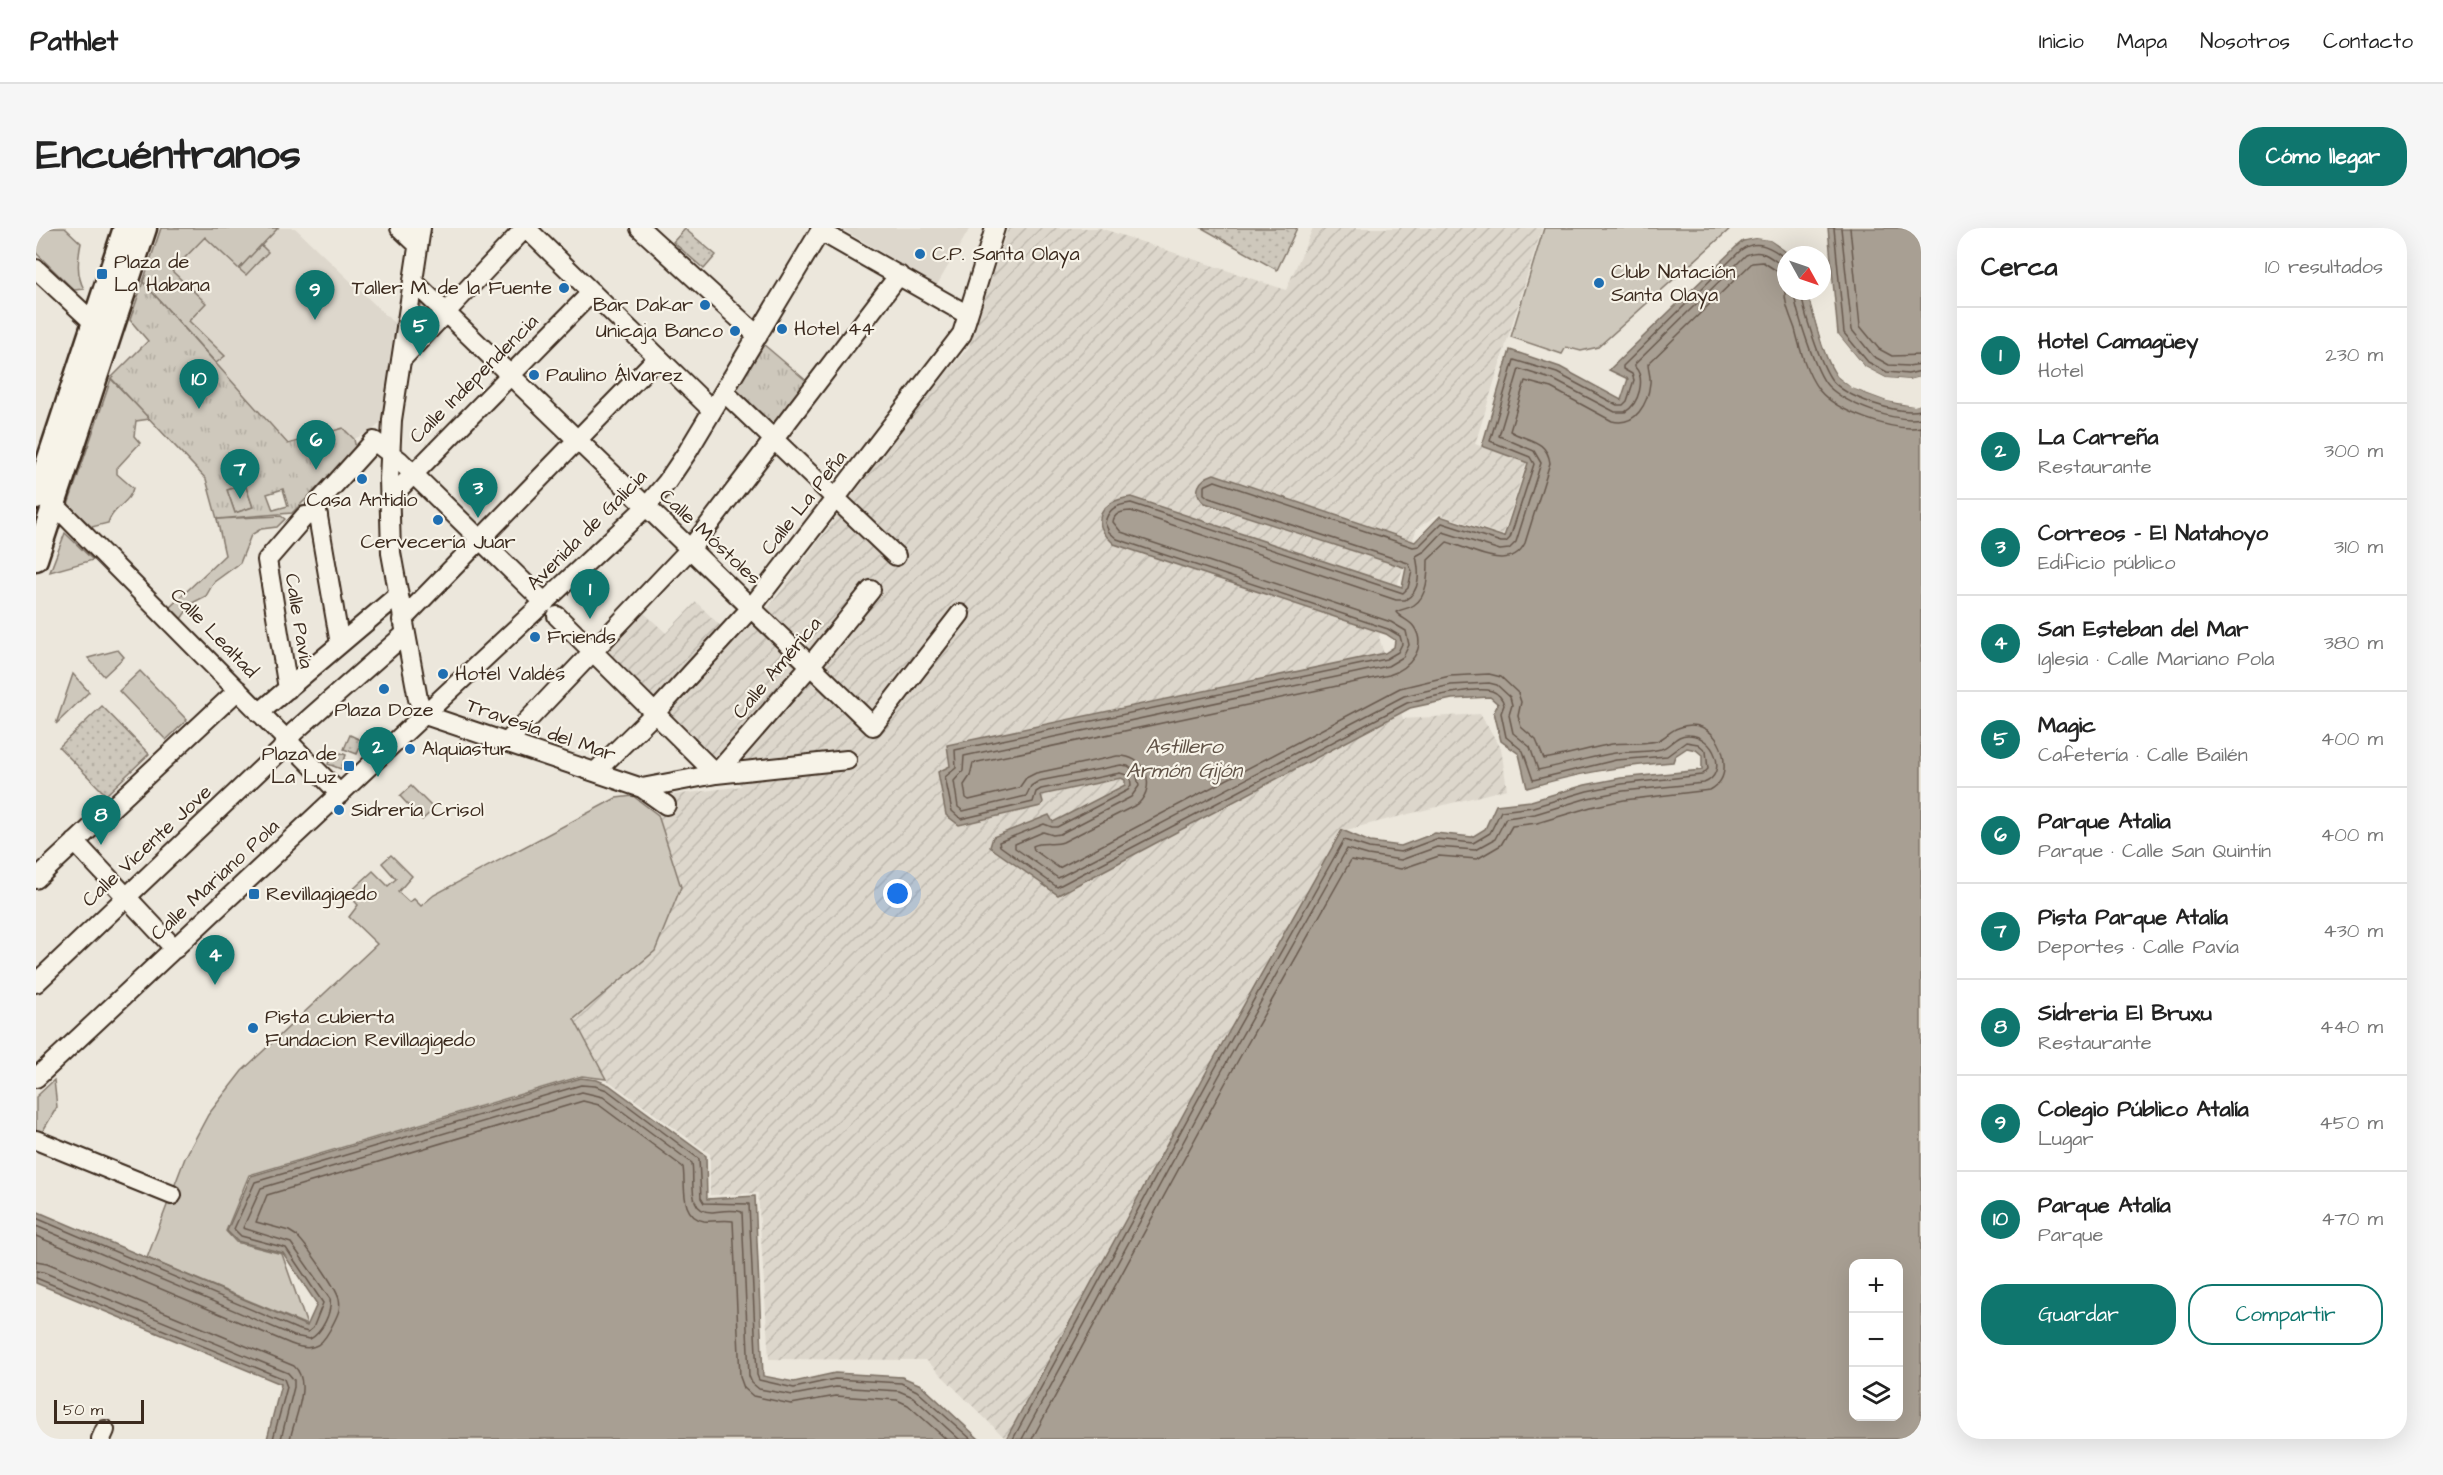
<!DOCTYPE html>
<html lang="es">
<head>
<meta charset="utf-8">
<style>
  :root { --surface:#fff; --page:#f6f6f6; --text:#222; --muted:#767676; --line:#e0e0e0; --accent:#0f766e }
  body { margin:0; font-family:"Architects Daughter",sans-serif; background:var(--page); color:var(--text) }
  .controls { position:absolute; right:18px; bottom:18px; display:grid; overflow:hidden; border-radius:12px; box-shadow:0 6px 24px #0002 }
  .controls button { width:54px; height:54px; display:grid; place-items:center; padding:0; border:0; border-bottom:2px solid var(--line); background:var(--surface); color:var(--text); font:30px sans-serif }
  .compass { position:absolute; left:1741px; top:18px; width:54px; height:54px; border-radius:50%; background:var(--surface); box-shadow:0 6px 24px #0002; rotate:130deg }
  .scale { position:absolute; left:18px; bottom:15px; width:90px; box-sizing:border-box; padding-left:6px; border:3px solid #3b2a1e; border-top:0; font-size:16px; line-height:21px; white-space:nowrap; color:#3b2a1e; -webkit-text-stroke:4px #f7f3e8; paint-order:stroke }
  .you { position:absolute; left:862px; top:666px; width:21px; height:21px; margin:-15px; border:4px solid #fff; border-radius:50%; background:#1a73e8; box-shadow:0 0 0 9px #1a73e833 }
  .badge { display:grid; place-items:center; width:39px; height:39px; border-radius:50%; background:var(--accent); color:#fff; font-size:20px; font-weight:700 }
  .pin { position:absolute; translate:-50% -50px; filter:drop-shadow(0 2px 3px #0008) }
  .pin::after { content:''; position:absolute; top:32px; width:21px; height:18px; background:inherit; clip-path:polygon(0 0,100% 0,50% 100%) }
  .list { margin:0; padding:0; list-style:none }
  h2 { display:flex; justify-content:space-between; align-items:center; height:78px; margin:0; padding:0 24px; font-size:26px }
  h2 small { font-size:20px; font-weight:400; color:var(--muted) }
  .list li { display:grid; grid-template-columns:39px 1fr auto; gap:18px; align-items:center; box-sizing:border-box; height:96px; padding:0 24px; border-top:2px solid var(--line) }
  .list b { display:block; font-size:22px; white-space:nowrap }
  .list p { margin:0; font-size:20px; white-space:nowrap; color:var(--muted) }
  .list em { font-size:20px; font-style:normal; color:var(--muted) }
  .actions { display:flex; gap:12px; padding:18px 24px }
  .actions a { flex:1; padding:14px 0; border:2px solid var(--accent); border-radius:24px; text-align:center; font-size:21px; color:var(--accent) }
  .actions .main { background:var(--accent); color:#fff }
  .icon { flex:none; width:33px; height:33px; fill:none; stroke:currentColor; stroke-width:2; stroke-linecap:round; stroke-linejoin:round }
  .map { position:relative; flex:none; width:1885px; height:1211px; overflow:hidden; border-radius:24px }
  header { display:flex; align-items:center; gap:36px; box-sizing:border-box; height:84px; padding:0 30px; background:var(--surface); border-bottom:2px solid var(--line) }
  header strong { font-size:28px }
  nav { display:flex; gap:33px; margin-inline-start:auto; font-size:21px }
  .intro { display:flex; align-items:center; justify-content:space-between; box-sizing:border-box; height:144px; padding:0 36px }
  h1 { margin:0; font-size:42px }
  .button { padding:15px 27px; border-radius:24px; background:var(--accent); color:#fff; font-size:21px; font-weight:700 }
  main { display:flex; gap:36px; padding:0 36px }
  aside { flex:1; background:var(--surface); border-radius:24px; box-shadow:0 6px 24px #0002 }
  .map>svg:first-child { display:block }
  .built { fill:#ddd7cc }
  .industrial { fill:url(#industrial-furrows) }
  .grass { fill:#cec8bc; stroke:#84796d; stroke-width:1.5 }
  .park { fill:url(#park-tufts); stroke:#84796d; stroke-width:1.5; fill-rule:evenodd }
  .garden { fill:url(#garden-dots); stroke:#84796d; stroke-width:1.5 }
  .water { fill:#a89f93; stroke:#7c7064; stroke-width:1.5; fill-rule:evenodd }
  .pier { fill:#ece7dc }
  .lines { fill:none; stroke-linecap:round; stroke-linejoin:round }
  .shore { stroke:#67594d; stroke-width:1.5 }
  .minor-casing { stroke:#3b2a1e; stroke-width:22 }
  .major-casing { stroke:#3b2a1e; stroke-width:27 }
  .minor { stroke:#f7f3e8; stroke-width:18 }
  .major { stroke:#f7f3e8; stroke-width:22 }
  .poi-dot { fill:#1f6fb2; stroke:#f7f3e8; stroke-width:2 }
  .labels { text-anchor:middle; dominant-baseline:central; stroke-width:4.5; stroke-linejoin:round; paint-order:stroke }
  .poi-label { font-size:20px; fill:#3b2a1e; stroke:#f7f3e8; text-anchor:start }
  .street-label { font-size:20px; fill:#3b2a1e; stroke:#f7f3e8 }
  .water-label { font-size:21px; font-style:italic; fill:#615347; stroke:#f7f3e8 }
</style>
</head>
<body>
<header>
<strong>Pathlet</strong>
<nav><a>Inicio</a><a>Mapa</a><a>Nosotros</a><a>Contacto</a></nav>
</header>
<div class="intro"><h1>Encuéntranos</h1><a class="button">Cómo llegar</a></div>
<main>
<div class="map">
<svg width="1885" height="1211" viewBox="0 0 1885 1211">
  <defs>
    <pattern id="industrial-furrows" width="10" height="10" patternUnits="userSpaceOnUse" patternTransform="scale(1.5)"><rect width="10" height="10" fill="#ddd7cc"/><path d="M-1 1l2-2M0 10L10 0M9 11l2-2" fill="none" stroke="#bfb9af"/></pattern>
    <pattern id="park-tufts" width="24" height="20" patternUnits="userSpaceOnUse" patternTransform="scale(1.5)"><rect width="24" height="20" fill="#cec8bc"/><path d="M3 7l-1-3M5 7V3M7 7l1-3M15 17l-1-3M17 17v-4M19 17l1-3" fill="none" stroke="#b2aca1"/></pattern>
    <pattern id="garden-dots" width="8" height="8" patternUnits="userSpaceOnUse" patternTransform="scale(1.5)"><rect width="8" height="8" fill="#cec8bc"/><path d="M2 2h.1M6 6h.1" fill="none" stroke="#b2aca1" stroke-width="1.8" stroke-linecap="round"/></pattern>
  </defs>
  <rect width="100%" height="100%" fill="#ece7dc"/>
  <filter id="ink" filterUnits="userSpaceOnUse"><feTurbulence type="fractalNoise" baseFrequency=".0167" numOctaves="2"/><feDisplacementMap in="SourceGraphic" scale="12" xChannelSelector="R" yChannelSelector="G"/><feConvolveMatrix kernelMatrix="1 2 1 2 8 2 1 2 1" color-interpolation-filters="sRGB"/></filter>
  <g filter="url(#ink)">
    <path class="built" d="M125,0H259L358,95L348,191L337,202L318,211L307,200L252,216L107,54Z
      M804,0H934L901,57Z"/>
    <path class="industrial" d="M972,0H1064L1250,62L1277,0H1506L1439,216L1490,235L1467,307L1403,286L1381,300L1343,409L1367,491L1444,486L1465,520L1471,561L1306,603L1172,841L970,1211L890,1132L733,1131L722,965L674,967V926L570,851L538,791L619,723L645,659L622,587L638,567L706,558L567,425L606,383L630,405L660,374L698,411L727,387L898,159L933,119Z"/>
    <path class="grass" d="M0,0H29L45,15C42,30 40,47 48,61L38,62L0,25Z
      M125,0H242L203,41L169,9L136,43L170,75L153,93L189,128L180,135L107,54Z
      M1508,0H1695L1562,119L1545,123L1530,119L1526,126L1475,109Z
      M387,68L401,82L379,105Z
      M75,151L114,191L100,193L98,208L104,215L81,240V246L97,260C94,275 76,280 72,295L56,299L32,277Z
      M209,256L217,279L199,285L191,262Z
      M245,288L249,291L241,299L225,301L215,307L204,335L178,354L170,368L156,375L145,391L134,379L189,327L181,291Z
      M29,305L57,332L14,344Z
      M82,422L88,429L68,448L52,430Z
      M104,443L151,492L130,512L83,463Z
      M37,446L53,464L20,496Z
      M375,558L398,581L386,592L364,568Z
      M597,568L622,587L645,659L619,723L538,791L570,851L546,848L213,947L190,1003L200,1014L246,1026L271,1097L111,1030L149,930L172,887L206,843L341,716L313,689L322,677L312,666L337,643L352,658L360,651L346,635L355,627L376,648L362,664L373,674L378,671L385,678L398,667L580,570Z
      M18,852L21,879L5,906L0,904V869Z"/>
    <path class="park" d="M225,17L232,24L210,47L203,41Z
      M107,54L252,216L307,200L318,211L320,221L256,285L181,291L170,251L75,150L112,113L94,92ZM209,256L217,279L199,285L191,262ZM247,261L252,278L237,282L231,266Z
      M727,116L773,155L738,201L698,163Z"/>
    <path class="garden" d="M1166,0H1261L1241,42Z
      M649,1L680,27L668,41L637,14Z
      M66,478L113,526L70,567L23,519Z
      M314,507L327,513L321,526L308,521Z
      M297,522L310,527L305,541L292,536Z"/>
    <path class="water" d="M1792,0H1885V149L1873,152L1850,150L1829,139L1802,106Z
      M1720,10L1734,12L1754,27H1750V63H1771C1777,84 1788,136 1803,150C1814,160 1826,164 1840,169C1853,174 1871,179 1885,176V1211H970L1172,841L1306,602L1334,614L1365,618L1399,605L1436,609L1449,601L1460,577L1495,573L1549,557L1585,550L1666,542V527L1660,522L1651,520L1639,528L1637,534C1583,538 1542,545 1491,560L1483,526L1465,513L1458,484L1462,476L1454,469L1416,471L1374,480L1022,667L954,619L957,609L1013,587L1017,594L1089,557V552L1085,550L1005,567L1007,574L1005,578L923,597L910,587L902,544L914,538L911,517L1349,425L1358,419L1359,412L1350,406L1078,316C1052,293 1065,273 1095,269L1366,359L1370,340L1169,275C1155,264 1163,251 1178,246L1379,314L1404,288L1468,309L1492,235L1446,218L1474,122L1524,139L1585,172L1592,151L1573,142L1702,17L1707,13ZM1818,1036H1862V1188H1818Z
      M545,850L561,852L573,857L670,928L671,971L719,968L727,1148L758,1154L799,1145L866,1149L885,1157L943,1211H231L245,1156L0,1055V983L271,1098L281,1076L247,1025L201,1013L191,1003L215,948Z"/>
    <path class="pier" d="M1719,7L1735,10L1757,27L1734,12L1720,10L1702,13Z
      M1771,63H1774L1790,117L1803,146L1817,157L1852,171L1878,175L1885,173V176L1878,178L1851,173L1816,160L1801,148L1787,118Z
      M1802,106L1829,139L1850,150L1873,152L1885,149V152L1873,155L1850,153L1827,141L1800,108Z"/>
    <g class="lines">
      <path class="shore" d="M1798,0L1808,105L1832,134L1851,144L1872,146L1885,143
        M1805,0L1816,102L1837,128L1853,137L1872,138L1885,136
        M1814,0L1824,98L1843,121L1856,128L1885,127
        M1750,56C1746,71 1754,87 1759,101C1764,121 1770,145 1783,162C1801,184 1857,204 1885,199
        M1758,63C1759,81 1780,146 1792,158C1810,176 1859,195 1885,190
        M1765,63C1767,83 1784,135 1795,151C1809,170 1863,187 1885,182
        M0,990L261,1101L272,1104L277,1100L287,1075L250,1020L205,1008L198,1001L219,954L545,857L559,858L571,862L663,931L665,970L668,975L713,976L721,1147L723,1152L758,1160L799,1151L865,1155L881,1163L935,1211
        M0,998L258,1108L274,1111C286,1105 296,1084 294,1071L255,1015L207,1000L225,960L546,864L567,869L656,935C659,953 650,985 677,984C686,983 697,981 706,984L713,1148L716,1155L723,1161L757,1167L800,1159L863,1163L877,1169L923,1211
        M0,1008L255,1116C280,1126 288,1115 298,1094C302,1086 305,1080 303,1071C300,1059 271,1018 261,1008L253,1003L220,994L231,967L547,873L563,877L647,939C650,958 643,988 668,993C678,994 688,991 697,993L704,1149L708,1160L717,1168L755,1176L800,1168L861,1172L872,1177L910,1211
        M0,1033L11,1035L258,1138C276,1154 259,1189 254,1211
        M0,1043L7,1044L252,1145L258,1152V1159L245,1211
        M0,1050L248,1151L251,1159L237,1211
        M977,1211L1177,844L1308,612L1333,620L1365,624L1400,611L1437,615L1454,605L1465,583L1497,579L1551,563L1586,556L1666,547L1672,541L1670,523L1662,516L1650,514L1631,528L1580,532L1497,552L1487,523L1470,509L1465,485L1468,477C1467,471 1462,465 1456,463C1441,458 1388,470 1371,475L1021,659L964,618L963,614L1008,596L1016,599H1021L1092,562L1095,557L1094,548L1084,545L1005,561L1000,564L997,574L925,591L916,583L909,549L920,540L919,522L1350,431L1362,424L1366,416L1364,408L1352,401L1081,311L1073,304L1069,295C1072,280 1081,277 1095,275L1367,365L1372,360L1376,343L1372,335L1173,270L1168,266V258L1179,253L1377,319L1383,318L1406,295L1465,314H1470L1474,310L1498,236L1494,229L1454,213L1478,132L1521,145L1581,177H1587L1591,173L1598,152L1596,146L1587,141V138L1705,22C1721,10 1737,20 1750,31
        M986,1211L1183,848L1311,621L1332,627L1365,632L1401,619L1439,622L1459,611L1470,590L1499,586L1552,570L1587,563L1668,555C1693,545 1678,508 1653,507C1640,506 1635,518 1625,521C1610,525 1594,523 1579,525C1553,529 1528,537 1502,542L1494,519L1477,505L1473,487L1476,477L1474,469L1461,457L1453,455L1415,457L1368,468L1022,650L979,620V616L1007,604L1017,607L1024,606L1095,569L1103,558L1100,544L1092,538L1085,537L1003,553L995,558L990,568L927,583L922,579L918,553L927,543L928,528L1352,438L1367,429L1373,417L1370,403L1355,394L1085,304L1077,294C1078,285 1086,283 1095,283L1360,372H1369C1386,363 1383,342 1380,328L1389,323L1407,304L1464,322L1473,321L1480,314L1505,235L1498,223L1463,208L1483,141L1518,152L1579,184H1589C1603,176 1610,151 1599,139V136L1710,27C1728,19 1736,32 1750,40
        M996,1211L1191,852L1315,632L1365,641L1403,628L1441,631L1465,617L1476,598L1501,595L1555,579L1588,572L1674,562C1685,556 1689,548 1688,536C1688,512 1668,489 1642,500C1635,502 1630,509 1623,512C1611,517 1589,514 1576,516C1554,520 1531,527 1508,531L1500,512L1485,499L1482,488L1485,474L1482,465L1465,449L1453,446L1414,448L1364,460L1023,640L998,622L997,618C1008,613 1017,618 1027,614L1102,576C1122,557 1108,526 1081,528L1000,545L990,550L983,560L933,572L930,570L928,557L934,548L937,535L1353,447C1373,441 1392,420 1378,399C1373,392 1364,390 1360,384C1365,381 1372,381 1378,377C1392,368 1392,346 1392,332L1411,314C1434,320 1474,346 1489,315L1514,235C1511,211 1490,213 1474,203L1489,153L1515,160L1576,193C1600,199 1612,175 1614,155C1615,148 1612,142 1612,136L1716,35L1727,34L1750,49"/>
      <defs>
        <path id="minor" d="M364,0L382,17
          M385,0L356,192L353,251L355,325L382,471L389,487
          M490,0L676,182
          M604,0L722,108
          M784,3L932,87
          M0,41L58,95L69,98
          M377,53L837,498L924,386
          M365,132L489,0
          M688,164L860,328
          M11,269L304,566
          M353,271L556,64
          M521,388L680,546
          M366,392L622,129
          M304,416L280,277L338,213L364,233L509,375
          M252,461L231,332L269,288L282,287
          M223,485L362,367
          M389,487L606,560L630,577
          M472,513L655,320L863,47
          M559,544L618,486L715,380L926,106L959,0
          M680,546L773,439L835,362
          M606,560L680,546L811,532
          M39,614L139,721
          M0,651L202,462
          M0,755L244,523L258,504L369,406
          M0,850L610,279L631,254L652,223L786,0
          M0,912L136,967
          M65,1211L69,1202"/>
        <path id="major" d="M0,270L89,0
          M0,331L109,0"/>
      </defs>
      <use href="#minor" class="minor-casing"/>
      <use href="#major" class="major-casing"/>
      <use href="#minor" class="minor"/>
      <use href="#major" class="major"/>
    </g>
  </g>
  <g class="poi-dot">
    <circle cx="884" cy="26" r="6"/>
    <rect x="60" y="40" width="12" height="12" rx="3"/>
    <circle cx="1563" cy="55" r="6"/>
    <circle cx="528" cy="60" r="6"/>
    <circle cx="669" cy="77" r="6"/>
    <circle cx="746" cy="101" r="6"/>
    <circle cx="699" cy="103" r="6"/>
    <circle cx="498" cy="147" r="6"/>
    <circle cx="326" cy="251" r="6"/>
    <circle cx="402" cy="292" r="6"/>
    <circle cx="499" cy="409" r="6"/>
    <circle cx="407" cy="446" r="6"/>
    <circle cx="348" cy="461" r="6"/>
    <circle cx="374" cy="521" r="6"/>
    <rect x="307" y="532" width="12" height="12" rx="3"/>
    <circle cx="303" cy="582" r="6"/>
    <rect x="212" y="660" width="12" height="12" rx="3"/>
    <circle cx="217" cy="800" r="6"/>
  </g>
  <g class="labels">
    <g class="poi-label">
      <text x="896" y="26">C.P. Santa Olaya</text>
      <text x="78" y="34">Plaza de<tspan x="78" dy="23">La Habana</tspan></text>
      <text x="1575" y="44">Club Natación<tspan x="1575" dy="23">Santa Olaya</tspan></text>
      <text x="516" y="60" text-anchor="end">Taller M. de la Fuente</text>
      <text x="657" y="77" text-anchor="end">Bar Dakar</text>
      <text x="758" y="101">Hotel 44</text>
      <text x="687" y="103" text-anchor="end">Unicaja Banco</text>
      <text x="510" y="147">Paulino Álvarez</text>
      <text x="326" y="272" text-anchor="middle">Casa Antidio</text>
      <text x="402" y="314" text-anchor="middle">Cervecería Juar</text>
      <text x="511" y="409">Friends</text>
      <text x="419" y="446">Hotel Valdés</text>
      <text x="348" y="482" text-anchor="middle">Plaza Doze</text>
      <text x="386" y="521">Alquiastur</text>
      <text x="301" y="526" text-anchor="end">Plaza de<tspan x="301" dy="23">La Luz</tspan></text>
      <text x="315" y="582">Sidrería Crisol</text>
      <text x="230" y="666">Revillagigedo</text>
      <text x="229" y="789">Pista cubierta<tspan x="229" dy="23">Fundacion Revillagigedo</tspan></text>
    </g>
    <g class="street-label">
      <text transform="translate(438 151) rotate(-45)">Calle Independencia</text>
      <text transform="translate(768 275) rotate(-52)">Calle La Peña</text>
      <text transform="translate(551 302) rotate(-45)">Avenida de Galicia</text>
      <text transform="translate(674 309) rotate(43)">Calle Móstoles</text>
      <text transform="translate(263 393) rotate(81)">Calle Pavía</text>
      <text transform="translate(178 405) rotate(46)">Calle Lealtad</text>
      <text transform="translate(741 440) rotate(-50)">Calle América</text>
      <text transform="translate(505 502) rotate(19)">Travesía del Mar</text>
      <text transform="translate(111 618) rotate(-43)">Calle Vicente Jove</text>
      <text transform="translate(179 652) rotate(-43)">Calle Mariano Pola</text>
    </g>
    <g class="water-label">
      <text x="1148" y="518">Astillero<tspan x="1148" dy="24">Armón Gijón</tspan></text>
    </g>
  </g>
</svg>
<div class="controls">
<button>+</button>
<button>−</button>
<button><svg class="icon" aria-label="layers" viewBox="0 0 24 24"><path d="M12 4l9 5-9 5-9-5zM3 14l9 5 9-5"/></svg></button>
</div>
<svg class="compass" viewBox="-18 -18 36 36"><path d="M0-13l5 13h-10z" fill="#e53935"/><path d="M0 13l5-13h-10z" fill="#767676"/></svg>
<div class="scale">50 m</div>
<div class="you"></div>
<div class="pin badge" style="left:554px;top:391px">1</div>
<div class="pin badge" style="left:342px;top:549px">2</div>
<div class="pin badge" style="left:442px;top:290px">3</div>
<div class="pin badge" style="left:179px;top:757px">4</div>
<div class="pin badge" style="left:384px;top:128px">5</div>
<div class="pin badge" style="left:280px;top:242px">6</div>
<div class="pin badge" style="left:204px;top:271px">7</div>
<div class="pin badge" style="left:65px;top:617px">8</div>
<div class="pin badge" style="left:279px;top:92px">9</div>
<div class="pin badge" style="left:163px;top:181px">10</div>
</div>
<aside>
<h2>Cerca<small>10 resultados</small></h2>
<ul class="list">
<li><span class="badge">1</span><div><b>Hotel Camagüey</b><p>Hotel</p></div><em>230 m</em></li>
<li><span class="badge">2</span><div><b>La Carreña</b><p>Restaurante</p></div><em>300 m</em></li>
<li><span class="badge">3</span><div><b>Correos - El Natahoyo</b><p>Edificio público</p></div><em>310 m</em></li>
<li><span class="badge">4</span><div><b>San Esteban del Mar</b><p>Iglesia · Calle Mariano Pola</p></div><em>380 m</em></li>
<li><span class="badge">5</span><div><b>Magic</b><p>Cafetería · Calle Bailén</p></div><em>400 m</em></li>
<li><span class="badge">6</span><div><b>Parque Atalia</b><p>Parque · Calle San Quintín</p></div><em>400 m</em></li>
<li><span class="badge">7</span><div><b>Pista Parque Atalía</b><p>Deportes · Calle Pavía</p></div><em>430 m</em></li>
<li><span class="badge">8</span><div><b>Sidreria El Bruxu</b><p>Restaurante</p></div><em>440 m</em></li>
<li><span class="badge">9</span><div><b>Colegio Público Atalía</b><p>Lugar</p></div><em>450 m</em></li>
<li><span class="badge">10</span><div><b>Parque Atalía</b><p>Parque</p></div><em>470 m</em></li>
</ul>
<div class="actions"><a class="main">Guardar</a><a>Compartir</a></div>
</aside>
</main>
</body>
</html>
